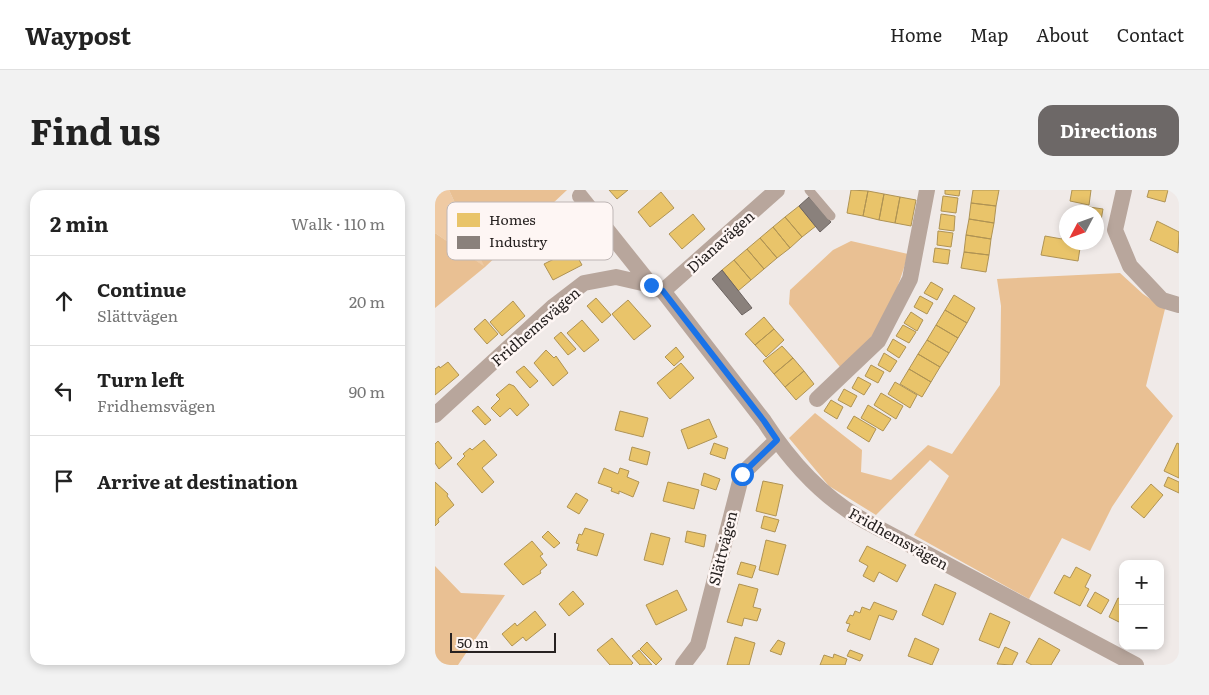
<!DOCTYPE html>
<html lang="en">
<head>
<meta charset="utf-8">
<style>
  :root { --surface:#fff; --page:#f2f2f2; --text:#222; --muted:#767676; --line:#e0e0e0; --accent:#6d6867 }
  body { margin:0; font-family:Literata,serif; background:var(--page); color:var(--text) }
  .controls { position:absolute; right:15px; bottom:15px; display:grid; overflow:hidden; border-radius:10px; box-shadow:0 2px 8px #0003 }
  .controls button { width:45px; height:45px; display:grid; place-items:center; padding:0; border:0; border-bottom:1px solid var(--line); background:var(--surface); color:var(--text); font:25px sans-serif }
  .compass { position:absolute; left:624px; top:15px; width:45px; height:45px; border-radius:50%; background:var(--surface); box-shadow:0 2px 8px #0003; rotate:229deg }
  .scale { position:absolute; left:15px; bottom:12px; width:106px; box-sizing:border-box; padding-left:5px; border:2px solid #272221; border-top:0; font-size:14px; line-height:18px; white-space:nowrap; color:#272221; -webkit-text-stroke:4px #fef6f4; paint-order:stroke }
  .stop { position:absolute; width:15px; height:15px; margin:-11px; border:4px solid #1a73e8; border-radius:50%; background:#fff }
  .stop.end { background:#1a73e8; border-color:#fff; box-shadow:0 1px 5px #0008 }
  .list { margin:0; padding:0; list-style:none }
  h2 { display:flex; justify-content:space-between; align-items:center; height:65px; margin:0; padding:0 20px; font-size:21px }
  h2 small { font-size:16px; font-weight:400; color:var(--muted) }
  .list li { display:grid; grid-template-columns:32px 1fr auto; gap:15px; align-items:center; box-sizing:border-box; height:90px; padding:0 20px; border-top:1px solid var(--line) }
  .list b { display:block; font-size:19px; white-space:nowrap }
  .list p { margin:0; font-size:16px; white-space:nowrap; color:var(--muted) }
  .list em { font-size:16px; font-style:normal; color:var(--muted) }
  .icon { flex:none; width:28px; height:28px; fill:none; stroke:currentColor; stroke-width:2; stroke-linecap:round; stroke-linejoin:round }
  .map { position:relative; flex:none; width:744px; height:475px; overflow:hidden; border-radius:15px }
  header { display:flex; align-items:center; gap:30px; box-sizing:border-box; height:70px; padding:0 25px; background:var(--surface); border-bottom:1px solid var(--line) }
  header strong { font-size:24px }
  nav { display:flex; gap:28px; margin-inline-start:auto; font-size:18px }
  .intro { display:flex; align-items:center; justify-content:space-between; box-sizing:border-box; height:120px; padding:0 30px }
  h1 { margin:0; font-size:35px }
  .button { padding:12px 22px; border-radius:15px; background:var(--accent); color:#fff; font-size:18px; font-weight:700 }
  main { display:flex; gap:30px; padding:0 30px }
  aside { flex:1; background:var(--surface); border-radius:15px; box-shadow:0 2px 8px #0003 }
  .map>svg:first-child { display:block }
  .green { fill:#efcaa3 }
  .forest { fill:#e9c093 }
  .homes { fill:#e9c46a; stroke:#af9354 }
  .industry { fill:#8a817c; stroke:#6c6461 }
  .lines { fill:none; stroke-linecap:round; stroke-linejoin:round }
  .service { stroke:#b8a69c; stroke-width:9 }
  .minor { stroke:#b8a69c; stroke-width:16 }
  .route { stroke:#1a73e8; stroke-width:6 }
  .labels { text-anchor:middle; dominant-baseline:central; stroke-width:5; stroke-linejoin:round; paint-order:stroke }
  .street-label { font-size:15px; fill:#272221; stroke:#fef6f4 }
  .key { fill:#fef6f4; stroke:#beb6b5; stroke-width:1 }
  .key-label { font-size:14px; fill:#272221 }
</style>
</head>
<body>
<header>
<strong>Waypost</strong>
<nav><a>Home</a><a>Map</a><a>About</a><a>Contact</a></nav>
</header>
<div class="intro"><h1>Find us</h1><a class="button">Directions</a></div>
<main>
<aside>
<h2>2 min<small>Walk · 110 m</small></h2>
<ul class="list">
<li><svg class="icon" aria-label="ahead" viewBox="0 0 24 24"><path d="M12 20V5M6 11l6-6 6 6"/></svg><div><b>Continue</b><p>Slättvägen</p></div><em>20 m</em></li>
<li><svg class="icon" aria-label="left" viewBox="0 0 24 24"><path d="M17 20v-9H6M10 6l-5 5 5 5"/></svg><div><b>Turn left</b><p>Fridhemsvägen</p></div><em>90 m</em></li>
<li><svg class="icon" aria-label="arrive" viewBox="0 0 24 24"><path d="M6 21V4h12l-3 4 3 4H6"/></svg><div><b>Arrive at destination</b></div></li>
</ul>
</aside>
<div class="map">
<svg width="744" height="475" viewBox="0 0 744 475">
  <rect width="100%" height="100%" fill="#f0eae8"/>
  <path class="green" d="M0,0H14L50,77L0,43Z"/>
  <path class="forest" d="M14,0H132L50,77L0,118V43L49,76Z
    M416,51L473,64C462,104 442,155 405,177L354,114L355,100L398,60Z
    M685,83L708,104L730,119L711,196L738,226L677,317L655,361L627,348L594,409L479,345L514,286L495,270L441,325L394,296L354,248L380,223L427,260L426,282L456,290L493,255L517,264L565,195L566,116L562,89Z
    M0,376L26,403L70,405L23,475H0Z"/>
  <path class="homes" d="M174,0H193L182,9Z
    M416,0L433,1L428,26L412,23Z
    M510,0H525L524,6L510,4Z
    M538,0H564L561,16L536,13Z
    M637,0H656L654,15L635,11Z
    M714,0H733L730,12L712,7Z
    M433,1L449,4L444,30L428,26Z
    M226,2L239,18L215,37L203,22Z
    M449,4L465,7L460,33L444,30Z
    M508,6L523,8L521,23L506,21Z
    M465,7L481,10L476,36L460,33Z
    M536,13L561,16L559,33L534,29Z
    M364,16L381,36L367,47L350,27Z
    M654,17L668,19L665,36L662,35V22H653Z
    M258,24L270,39L247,59L234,44Z
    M506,24L520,26L519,41L504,39Z
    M350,27L367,47L355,58L338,37Z
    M534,29L559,33L556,49L531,45Z
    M722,31L744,42L743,63L715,50Z
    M630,32L632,33V52H646L643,71L606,65L610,46L627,49Z
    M338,37L355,58L342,68L325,48Z
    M503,41L518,43L516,57L502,55Z
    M531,45L556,49L554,65L529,62Z
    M325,48L342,68L329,79L312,59Z
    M500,58L515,60L513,74L498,72Z
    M138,59L147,75L118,90L109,74L123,67V62L128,60L131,62Z
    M312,59L329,79L316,90L299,70Z
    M529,62L554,65L551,82L526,78Z
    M299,70L316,90L303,101L287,80Z
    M496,92L508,99L502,110L489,103Z
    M519,105L540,118L532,133L510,120Z
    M485,106L498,113L492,124L479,117Z
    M161,108L176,125L167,133L152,116Z
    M193,110L216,136L199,150L177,124Z
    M78,111L90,126L67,146L55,132Z
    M510,120L532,133L523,148L501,135Z
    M476,122L488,130L482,141L469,133Z
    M329,127L339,139L320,155L310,144Z
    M50,129L63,144L52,154L39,139Z
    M147,130L164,150L149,162L132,143Z
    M468,135L481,142L474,153L461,146Z
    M501,135L523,148L514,163L492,150Z
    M339,139L349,150L331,167L320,155Z
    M126,142L141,159L133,165L119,148Z
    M458,149L471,157L464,168L452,160Z
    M492,150L514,163L505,177L483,164Z
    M347,156L358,168L339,184L328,171Z
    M241,157L249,167L239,176L230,167Z
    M111,160L119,168L121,166L133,183L118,196L99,173Z
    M449,163L462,171L455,182L443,175Z
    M483,164L505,177L496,192L474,179Z
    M358,168L369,181L350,197L339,184Z
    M13,172L24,185L0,205V179L4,176L5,178Z
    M246,173L259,188L235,209L222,193Z
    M436,175L449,182L443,193L430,186Z
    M89,176L103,191L95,198L81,182Z
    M474,179L496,192L487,207L465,194Z
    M369,181L379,194L361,210L350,197Z
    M423,187L436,194L429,205L417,198Z
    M460,192L482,205L475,218L453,204Z
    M74,194L79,196L94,215L82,226L75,218L65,227L56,218L65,209L61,205Z
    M409,199L422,206L416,217L403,210Z
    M446,203L468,216L461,229L439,215Z
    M396,210L408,217L402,229L389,221Z
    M433,215L456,229L448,241L426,228Z
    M43,216L56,230L50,235L37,221Z
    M185,221L213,228L208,247L180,240Z
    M419,226L441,239L434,252L412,238Z
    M274,229L282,247L253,259L246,240Z
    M49,250L62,265L47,278L59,292L47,303L22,274L30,266L28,264L35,258L37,260Z
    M3,251L17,268L4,279L0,273V254Z
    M279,253L293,258L290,269L275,264Z
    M742,253L744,254V288L729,281Z
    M197,257L215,262L212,275L194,270Z
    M169,278L183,284L185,278L194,281L192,287L204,292L198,307L184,301V304L176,301L177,298L163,293Z
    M269,283L285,289L281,300L266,295Z
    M733,287L744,292V303L729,296Z
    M328,291L348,295L341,326L321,321Z
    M0,292L13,304L12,306L19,315L3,329L4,332L0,336Z
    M233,292L264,300L259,319L228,311Z
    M716,294L728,305L709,328L696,317Z
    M141,303L153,310L144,324L132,317Z
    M329,326L344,330L340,342L326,338Z
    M150,338L169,344L162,366L142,360L144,354L141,353L144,344L147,345Z
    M113,341L125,353L119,358L107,347Z
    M252,341L271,345L269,357L250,352Z
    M216,343L235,348L228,375L209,370Z
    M331,350L351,355L343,385L324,380Z
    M97,351L108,364L105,366L112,375L105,381L106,383L88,395L69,374Z
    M432,356L471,375L462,392L444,382L439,392L428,386L433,376L424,371Z
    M306,372L321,376L317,388L302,384Z
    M641,377L656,385L650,397L654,399L645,416L619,403L629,385L635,388Z
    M304,394L323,399L318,417L326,419L322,431L309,428L307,436L292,432Z
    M500,394L521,403L508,435L487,425Z
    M242,400L252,420L221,435L211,415Z
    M138,401L149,414L134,426L124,414Z
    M660,402L674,410L666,424L652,416Z
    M683,408L688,410L686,433L674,427Z
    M439,412L462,421L458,430L444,425L435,450L412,441L415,434L411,433L415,425L418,426L420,421L425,423L427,417L435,420Z
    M100,421L111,435L91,451L88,447L77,456L67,444L80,433L82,436Z
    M555,423L575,432L564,458L544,450Z
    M300,447L320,453L314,475H292Z
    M177,448L198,473L196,475H175L162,460Z
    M480,448L504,459L497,475L473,466Z
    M604,448L625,460L616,475H597L591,472Z
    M343,450L350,453L346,465L335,461Z
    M212,452L227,469L221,475L205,459Z
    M570,457L583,463L577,475L562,474Z
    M204,460L217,475H205L197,466Z
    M415,460L428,465L425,471L412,466Z
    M399,464L412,469L410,475H385L389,465L398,468Z"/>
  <path class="industry" d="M374,7L396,32L385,42L364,16Z
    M287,80L317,118L307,125L277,89Z"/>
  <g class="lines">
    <path class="service" d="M374,0L396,26"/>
    <path class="minor" d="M689,0L680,40L695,76L727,110L744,115
      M145,6L216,95
      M228,101L342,0
      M382,209L443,151L475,89L492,0
      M0,225L119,116L149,93L181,87L216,95L228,101L329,231C355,271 388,308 430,331L701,475
      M248,475L263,455L307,284L342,250"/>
  </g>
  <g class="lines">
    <path class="route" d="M216,95L228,101L329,231L342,250L307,284"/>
  </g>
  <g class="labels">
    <g class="street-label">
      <text transform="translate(285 51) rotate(-42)">Dianavägen</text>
      <text transform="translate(100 136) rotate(-41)">Fridhemsvägen</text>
      <text transform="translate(464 348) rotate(29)">Fridhemsvägen</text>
      <text transform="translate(287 358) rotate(-76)">Slättvägen</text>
    </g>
  </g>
  <rect x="12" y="12" width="166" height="58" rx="8" class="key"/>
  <rect x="22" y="23" width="23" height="14" fill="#e9c46a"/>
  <rect x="22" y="46" width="23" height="13" fill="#8a817c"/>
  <g class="key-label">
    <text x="54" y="35">Homes</text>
    <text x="54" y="57">Industry</text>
  </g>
</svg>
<div class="controls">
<button>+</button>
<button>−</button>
</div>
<svg class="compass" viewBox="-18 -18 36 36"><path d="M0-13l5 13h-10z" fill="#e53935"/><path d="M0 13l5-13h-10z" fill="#767676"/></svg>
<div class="scale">50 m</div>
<div class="stop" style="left:307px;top:284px"></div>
<div class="stop end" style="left:216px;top:95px"></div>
</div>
</main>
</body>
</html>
